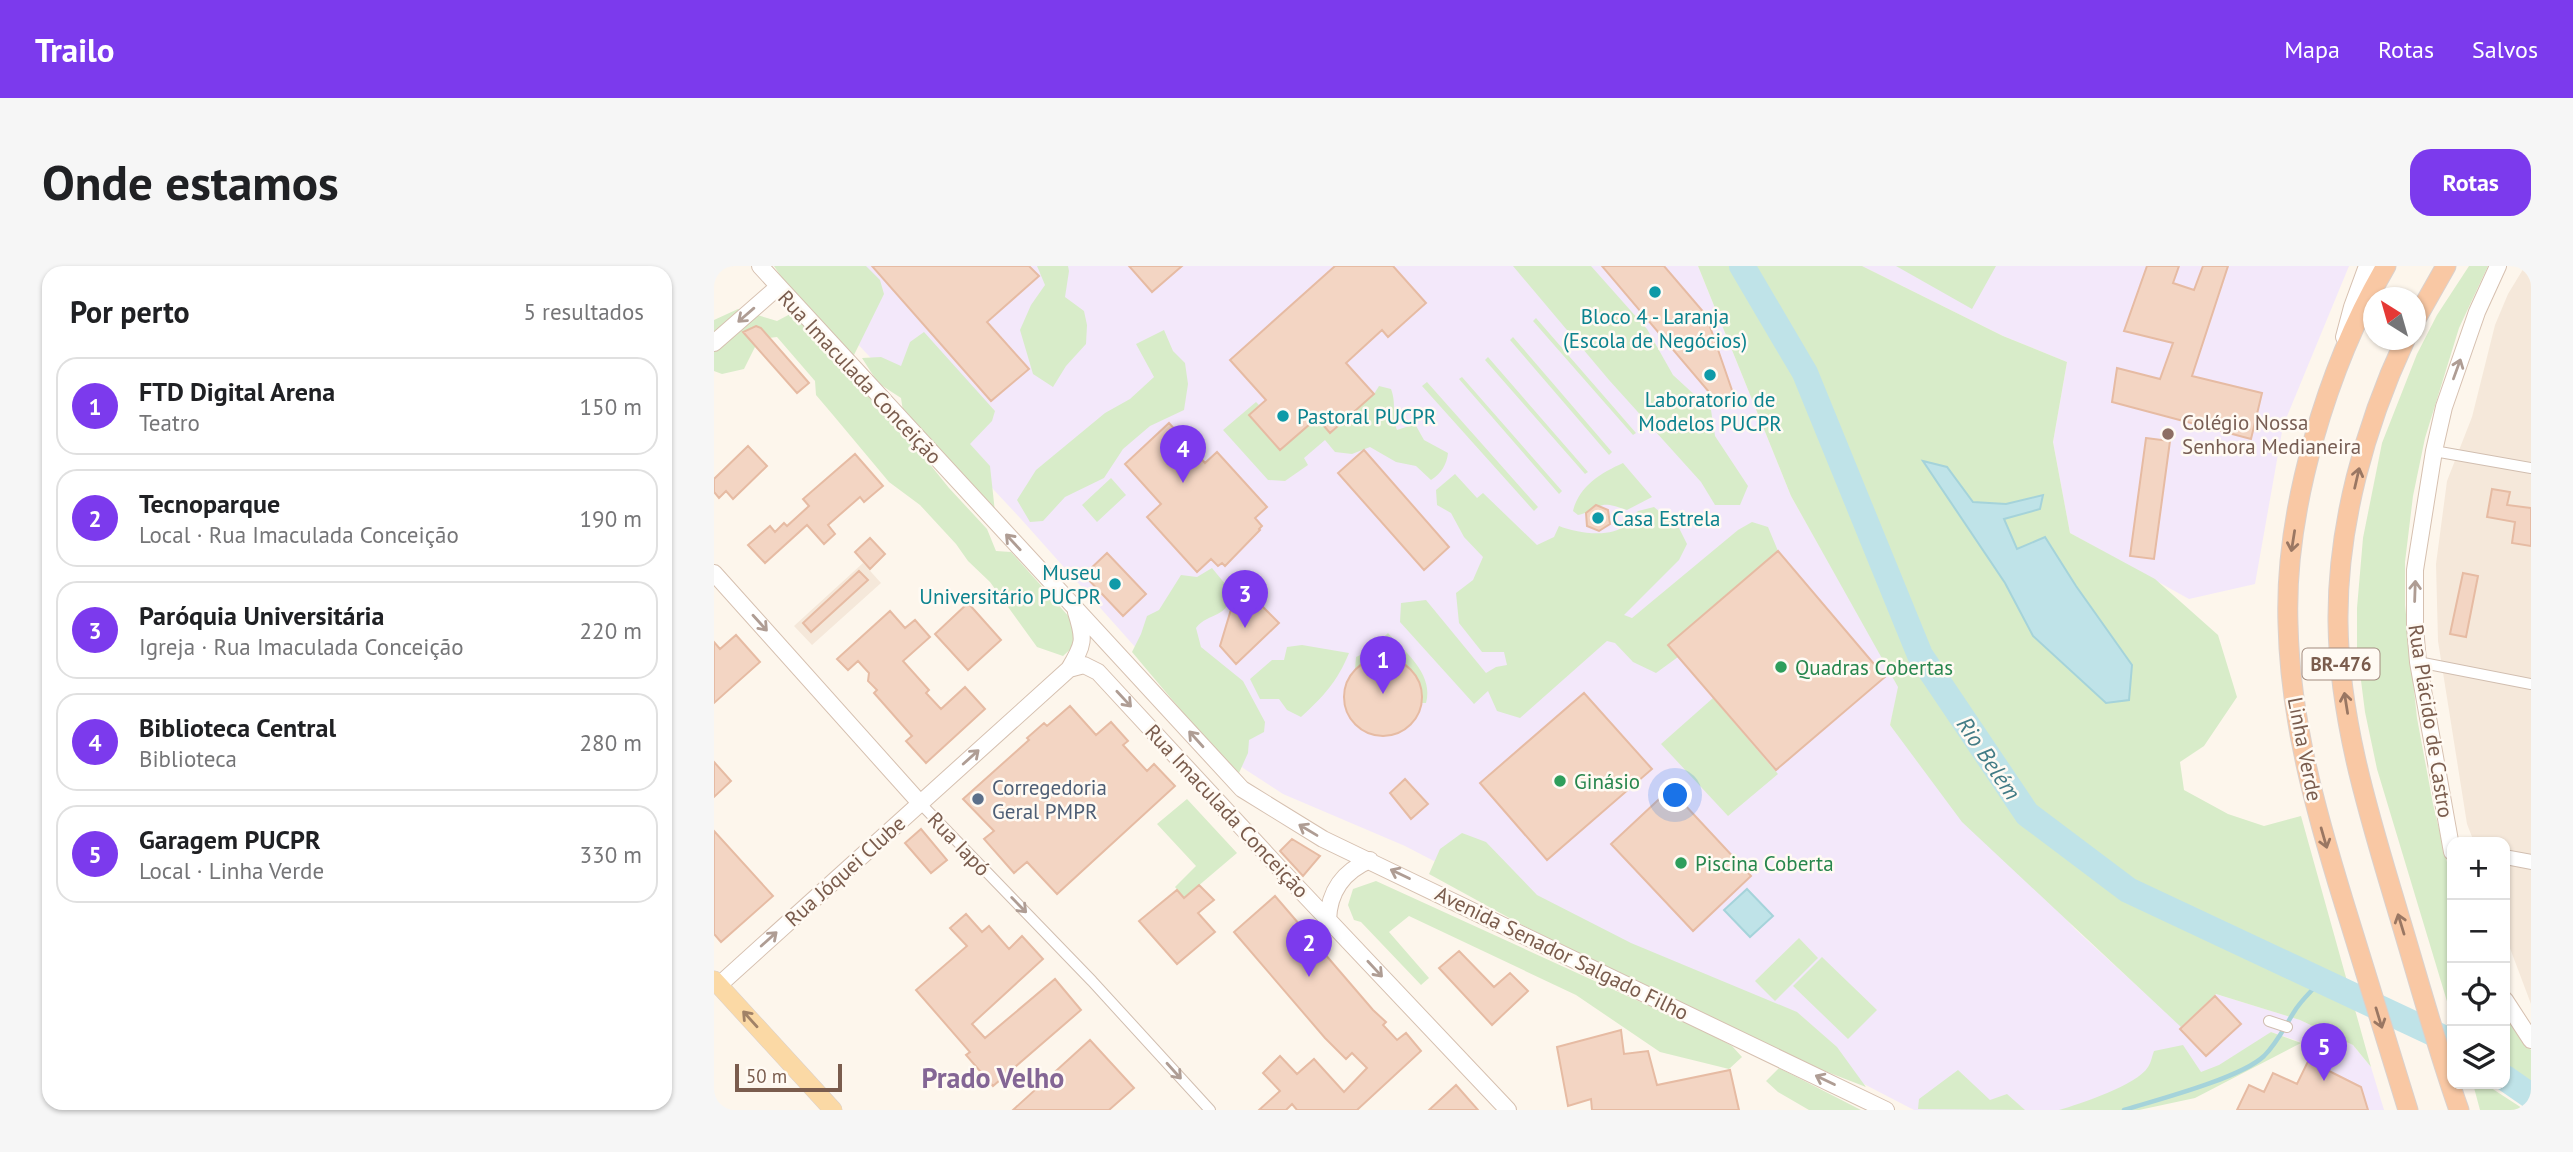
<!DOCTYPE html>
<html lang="pt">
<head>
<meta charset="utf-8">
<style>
  :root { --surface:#fff; --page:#f6f6f6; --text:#202124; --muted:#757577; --line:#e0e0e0; --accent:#7c3aed }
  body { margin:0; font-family:"PT Sans",sans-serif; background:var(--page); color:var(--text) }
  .controls { position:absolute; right:21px; bottom:21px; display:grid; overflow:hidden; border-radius:14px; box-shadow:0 2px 5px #0004 }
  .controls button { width:63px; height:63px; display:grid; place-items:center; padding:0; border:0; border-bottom:2px solid var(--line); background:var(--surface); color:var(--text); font:35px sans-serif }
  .compass { position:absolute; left:1649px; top:21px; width:63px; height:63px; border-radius:50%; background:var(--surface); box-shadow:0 2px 5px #0004; rotate:323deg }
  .scale { position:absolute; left:21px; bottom:18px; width:107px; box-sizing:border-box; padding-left:7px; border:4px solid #7a5c4d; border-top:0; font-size:19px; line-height:24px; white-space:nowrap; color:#7a5c4d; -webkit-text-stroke:5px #fffaf3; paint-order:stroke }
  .you { position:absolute; left:962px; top:530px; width:24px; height:24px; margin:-18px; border:5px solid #fff; border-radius:50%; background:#1a73e8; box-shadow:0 0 0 10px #1a73e833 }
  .badge { display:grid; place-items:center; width:46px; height:46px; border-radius:50%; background:var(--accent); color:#fff; font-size:23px; font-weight:700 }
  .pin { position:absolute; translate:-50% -58px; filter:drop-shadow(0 2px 4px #0008) }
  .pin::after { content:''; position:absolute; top:37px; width:24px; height:21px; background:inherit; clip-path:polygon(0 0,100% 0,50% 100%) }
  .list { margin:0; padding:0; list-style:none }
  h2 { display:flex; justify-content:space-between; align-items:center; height:91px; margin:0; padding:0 28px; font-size:30px }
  h2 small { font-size:23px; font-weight:400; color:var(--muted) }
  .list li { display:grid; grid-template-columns:46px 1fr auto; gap:21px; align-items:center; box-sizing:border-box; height:98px; margin:0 14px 14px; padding:0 14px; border:2px solid var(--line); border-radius:21px }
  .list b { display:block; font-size:26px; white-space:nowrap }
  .list p { margin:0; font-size:23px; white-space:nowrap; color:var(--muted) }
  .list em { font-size:23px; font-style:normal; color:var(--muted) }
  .icon { flex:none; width:38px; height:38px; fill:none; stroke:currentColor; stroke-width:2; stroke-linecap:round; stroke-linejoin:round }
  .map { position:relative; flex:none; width:1817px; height:844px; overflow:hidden; border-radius:21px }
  header { display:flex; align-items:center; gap:42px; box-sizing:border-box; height:98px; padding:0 35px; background:var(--accent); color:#fff }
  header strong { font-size:33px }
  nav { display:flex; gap:38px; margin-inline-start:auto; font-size:24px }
  .intro { display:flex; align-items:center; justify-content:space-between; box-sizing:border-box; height:168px; padding:0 42px }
  h1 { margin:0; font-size:49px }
  .button { padding:18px 32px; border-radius:21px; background:var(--accent); color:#fff; font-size:24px; font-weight:700 }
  main { display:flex; gap:42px; padding:0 42px }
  aside { flex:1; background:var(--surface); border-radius:21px; box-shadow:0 2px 5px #0004 }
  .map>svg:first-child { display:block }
  .residential { fill:#f5e8da }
  .education { fill:#f3e8fa }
  .green { fill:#d8ecc9 }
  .water { fill:#bfe3e8; stroke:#a5d3da; stroke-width:2 }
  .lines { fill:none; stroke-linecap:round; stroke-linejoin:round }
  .stream { stroke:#a5d3da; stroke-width:4.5 }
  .river { stroke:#bfe3e8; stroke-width:26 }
  .building { fill:#f3d5c3; stroke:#e6bba3; stroke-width:2 }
  .minor-casing { stroke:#d1beb0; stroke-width:12 }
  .tertiary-casing { stroke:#d1beb0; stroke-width:16 }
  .secondary-casing { stroke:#d6c0b0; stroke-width:18 }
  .primary-casing { stroke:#dad1cd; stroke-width:19 }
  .trunk-casing { stroke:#dad1cd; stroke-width:21 }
  .minor { stroke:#fff; stroke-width:10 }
  .tertiary { stroke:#fff; stroke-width:14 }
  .secondary { stroke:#fff; stroke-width:16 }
  .primary { stroke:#fbd9a5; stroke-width:18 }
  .trunk { stroke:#f9c8a4; stroke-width:19 }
  .oneway { stroke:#af9d94 }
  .oneway2 { stroke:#9a7763 }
  .oneway3 { stroke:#a18267 }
  .culture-dot { fill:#0f9aa8; stroke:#fffaf3; stroke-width:2.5 }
  .education-dot { fill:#8d6e63; stroke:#fffaf3; stroke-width:2.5 }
  .leisure-dot { fill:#2e9e5b; stroke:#fffaf3; stroke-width:2.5 }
  .service-dot { fill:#5c6f8a; stroke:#fffaf3; stroke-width:2.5 }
  .labels { text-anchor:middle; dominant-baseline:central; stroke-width:5; stroke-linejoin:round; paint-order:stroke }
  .shield { fill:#fffaf3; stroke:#a28b7f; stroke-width:2 }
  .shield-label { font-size:19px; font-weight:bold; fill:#7a5c4d }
  .culture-label { font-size:21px; fill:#0d838f; stroke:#fffaf3 }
  .street-label { font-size:21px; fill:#7a5c4d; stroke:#fffaf3 }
  .education-label { font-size:21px; fill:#785e54; stroke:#fffaf3; text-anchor:start }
  .leisure-label { font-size:21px; fill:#27864d; stroke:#fffaf3; text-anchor:start }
  .service-label { font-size:21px; fill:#4e5e75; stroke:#fffaf3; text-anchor:start }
  .water-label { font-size:23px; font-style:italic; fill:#437c86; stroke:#fffaf3 }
  .district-label { font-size:28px; font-weight:bold; fill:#846695; stroke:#fffaf3 }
</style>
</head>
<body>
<header>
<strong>Trailo</strong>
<nav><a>Mapa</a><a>Rotas</a><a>Salvos</a></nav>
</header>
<div class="intro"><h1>Onde estamos</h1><a class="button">Rotas</a></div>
<main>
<aside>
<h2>Por perto<small>5 resultados</small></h2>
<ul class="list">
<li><span class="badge">1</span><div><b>FTD Digital Arena</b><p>Teatro</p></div><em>150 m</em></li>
<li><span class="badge">2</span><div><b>Tecnoparque</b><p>Local · Rua Imaculada Conceição</p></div><em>190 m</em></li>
<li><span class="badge">3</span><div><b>Paróquia Universitária</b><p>Igreja · Rua Imaculada Conceição</p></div><em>220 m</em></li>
<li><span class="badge">4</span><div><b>Biblioteca Central</b><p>Biblioteca</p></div><em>280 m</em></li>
<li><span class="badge">5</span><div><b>Garagem PUCPR</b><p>Local · Linha Verde</p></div><em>330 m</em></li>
</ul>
</aside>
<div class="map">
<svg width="1817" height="844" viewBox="0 0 1817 844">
  <rect width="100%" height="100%" fill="#fdf6ec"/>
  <path class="residential" d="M1811,0H1817V738L1791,669V576H1760L1753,558L1724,375L1722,298L1733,215L1758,151L1781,59L1794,28Z
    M149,297L167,317L98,379L80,360Z"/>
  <path class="education" d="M71,0H984L1077,230L1185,421L1176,459L1361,663L1467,760L1502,728L1586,754L1639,779L1657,801L1670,844H1571L1601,781L1557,766L1506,804L1386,844H1200L691,580L569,528L529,502L307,253Z
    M1148,0H1635L1569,160L1541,318L1475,333L1356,267L1339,176L1353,96L1289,70Z"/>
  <path class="green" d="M60,0H152L166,14L170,28L139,91L202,181L235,222L273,263L282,285L297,286L357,353L361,379L349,390L323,381L276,316L254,295L242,278L206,239L175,216L119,149L102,129L101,115L63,71L45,73L30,103L8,108L0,105V54L24,43L63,55L80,46V30Z
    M323,0H354L355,5L351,31L370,45L373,59L372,78L352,100L339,121L319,108L306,64L317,39L331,19Z
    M799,0H877L933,63L959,109L997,144L1001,170L1034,220L1026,239H1001L987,216L895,114Z
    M984,0H1148L1289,70L1353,96L1339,176L1356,267L1441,313L1504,369L1523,431L1490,480L1466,496L1470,524L1514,548L1550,560L1587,550L1657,801L1639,779L1586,754L1502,728L1467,761L1248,556L1176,459L1184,421L1077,230Z
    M1182,0H1282L1258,43Z
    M1755,0H1774L1745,62L1711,172L1699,230L1691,296V339L1703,452L1719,538L1738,617V752L1663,503L1651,446L1643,383V342L1649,272L1668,177L1703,88L1723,49Z
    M822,52L922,167L919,169L819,55Z
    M450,64L459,85L471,97L474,118L470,144L436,160L409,183L390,212L351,231L329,255L316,256L303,234L322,204L391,147L416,133L440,111L422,78Z
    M210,66L281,145L278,155L256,178L276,200L281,246L190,152L187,132L164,117L148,92L167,91L187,100L196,76Z
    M799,71L898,186L895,189L796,74Z
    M774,91L874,206L871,208L771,94Z
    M748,111L848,225L845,228L745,113Z
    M713,116L824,241L820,245L708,120Z
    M665,120L677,123C683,139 677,149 683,164L701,158L710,174L734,187C733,198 727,208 717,214L702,200L682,196L656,181L638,188L621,186L611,174L590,192L594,199L571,215L554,214L509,164L542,136L545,139L535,150L566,184L603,152L617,167L660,128Z
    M909,197L938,231L913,244C881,232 890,243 864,249L859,245C865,220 887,207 909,197Z
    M741,208L763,232L769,227L823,279L840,271L845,260C863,267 897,273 913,258C917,255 920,249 924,245L940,241L965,262L973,278L965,294L910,349L918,352L1024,264L1038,256L1054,261L1064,285L954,379L964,391L942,407L919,396L901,377L893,375L806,452L783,445L774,425L760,438L686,356L687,337L712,334L772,407L782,401L793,399L790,386H768L745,357L742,327L759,314L769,291L750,271L737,247L723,239L722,224Z
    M397,212L412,229L383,256L368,239Z
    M498,302L517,325C515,354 495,345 482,362L487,381L529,415L551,456L550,466L535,474L534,487L525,507L487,468L418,386L427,368L433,350L445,344L467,309L483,311Z
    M674,367C691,386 720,408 712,437H708C708,397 674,380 641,404L642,391L655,385Z
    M588,379L635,387C623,416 610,430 587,451L573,444L565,433H546L536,413L558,394H570L573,381Z
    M999,432L1064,508L1014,550L947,478Z
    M473,533L523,587L470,632L461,621L482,600L443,558Z
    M748,567L772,576L823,629L917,677L1083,746L1123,781L1152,821L1103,802L1014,760L810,660L715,608L726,583Z
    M662,615L990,765L1018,780L1028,791L1015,803L946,786L862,729L695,650L675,666L715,712L707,719L647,656L640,654L634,639L639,623Z
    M1085,672L1104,692L1061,735L1041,715Z
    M1108,691L1163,744L1134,773L1079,720Z
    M1791,750L1806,772L1817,784V821L1791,806Z
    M1557,766L1587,777L1481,832L1425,844H1345C1366,838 1423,819 1434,801C1437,797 1438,790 1440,785L1469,779L1487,806L1505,799Z
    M1065,802L1147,844H1095L1064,826L1052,815Z
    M1244,804L1276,834L1293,828L1311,844L1204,843L1205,833Z
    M1759,818H1771L1811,844H1766Z"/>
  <path class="water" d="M1209,195L1233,201L1259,236L1292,238L1329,229L1326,243L1290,253L1303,283L1331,271L1362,320L1418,399L1415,434L1392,437L1319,370L1291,317Z
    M1033,623L1059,650L1036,671L1010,644Z"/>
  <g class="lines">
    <path class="stream" d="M1410,844C1443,834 1527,812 1550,790C1563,777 1570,762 1580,746C1587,734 1599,724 1608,713"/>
    <path class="river" d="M1028,0L1091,107L1206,389L1313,548L1414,624L1738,776
      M1791,812L1817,830"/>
  </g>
  <path class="building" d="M158,0H315L325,10L273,56L315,103L277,135Z
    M415,0H468L438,26Z
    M621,0H679L712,37L674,71L668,64L632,97L660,128L616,167L603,152L566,184L535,149L552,134L516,94Z
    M888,0H950L992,49L1020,130L1006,139Z
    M1433,0H1465L1459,17L1480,24L1489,0H1514L1478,110L1548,127L1537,173L1398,136L1403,102L1446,113L1459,77L1410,65Z
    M42,60L47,62L95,117L83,127L29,66Z
    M455,157L491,197L503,186L553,241L541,252L548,260L545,263L546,264L511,300L508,297L504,300L497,293L483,306L433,251L447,238L411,198Z
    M1432,172L1456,175L1440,293L1416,290Z
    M34,180L53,200L19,233L12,225L5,232L0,226V213Z
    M650,184L735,281L710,304L624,207Z
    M141,188L169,220L150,236L146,231L114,259L121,268L110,278L93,259L51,297L34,279L56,260L61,266L70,257L73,260L95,240L89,233Z
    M1778,223L1796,226L1793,239L1817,242V280L1798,277L1801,256L1773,251Z
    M882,239L894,244L896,258L885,265L873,260L872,247Z
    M156,272L171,288L156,303L141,286Z
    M1064,285L1171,411L1062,504L954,379Z
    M393,287L432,328L409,350L370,309Z
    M145,305L154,314L97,366L89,357Z
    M1749,307L1764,310L1752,371L1736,368Z
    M525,317L565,357L522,398L506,380Z
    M254,337L287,374L254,404L221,368Z
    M176,345L191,362L201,354L216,371L189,395L215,424L212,427L227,443L251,421L271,443L212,497L192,475L198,470L160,427L163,424L154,415L155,407L144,395L134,404L123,393Z
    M22,369L46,396L0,437V376L6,383Z
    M630 431a39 39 0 1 1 78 0a39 39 0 1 1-78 0Z
    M870,427L938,503L833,594L766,517Z
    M356,440L382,469L397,456L414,475L409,479L433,505L440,498L461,520L343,628L313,596L300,607L270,573L280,565L249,533L315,474L313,472L330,457L333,460Z
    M0,496L17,515L0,531Z
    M691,513L714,538L697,553L676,527Z
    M956,523L1037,610L979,665L897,578Z
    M207,563L233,594L217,607L191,577Z
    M0,565L59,630L7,676L0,668Z
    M578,573L606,590L589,610L566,585Z
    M485,619L500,634L484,647L501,666L463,698L425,655L463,624L470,632Z
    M561,630L659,744L672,756L669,759L683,774L692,767L707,785L643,844H583L578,838L572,844H545L566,825L549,807L566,790L583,808L600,793L630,826L653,802L638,787L632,793L611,772L520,666Z
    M252,648L268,666L275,660L295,683L308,670L329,693L258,758L271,772L341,713L367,744L279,820L252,789L256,786L202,724L253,680L236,662Z
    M745,685L780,721L796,707L814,725L778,759L725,702Z
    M1501,730L1527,758L1492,790L1466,763Z
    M907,764L910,788L934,785L943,819L1016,804L1025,844H878L877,833L854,840L843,781Z
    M376,774L420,822L395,844H299Z
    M1601,781L1620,790L1613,804L1647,821L1654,844H1523L1535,819L1550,826L1559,807L1583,818Z
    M742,819L764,844H715Z"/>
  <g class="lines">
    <defs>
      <path id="minor" d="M1720,185L1817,202
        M1704,396L1817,418
        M206,537L378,715L496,844
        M1555,755L1573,761"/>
      <path id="tertiary" d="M1791,591L1817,596"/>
      <path id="secondary" d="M46,0L528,523L609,573L1172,844
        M1630,71L1638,41L1653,0
        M0,77L64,21
        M0,307L206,537
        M355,403L370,399L384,406L569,606L794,844
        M1738,586L1704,396L1701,361V304L1720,185L1730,141L1763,46L1784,0
        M614,654C615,625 630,605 656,594
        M5,719L355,403C370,378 371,374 362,346
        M1791,734L1817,774"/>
      <path id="primary" d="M0,714L119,844"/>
      <path id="trunk" d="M1672,0C1614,99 1570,243 1574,358C1576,454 1602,546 1630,637C1651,706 1672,775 1694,844
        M1702,53L1732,0
        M1691,74C1651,160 1623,260 1624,356C1625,455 1656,552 1684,646C1704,712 1722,779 1745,844"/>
    </defs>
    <use href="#minor" class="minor-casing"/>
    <use href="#tertiary" class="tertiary-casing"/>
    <use href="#secondary" class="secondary-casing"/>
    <use href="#primary" class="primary-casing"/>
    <use href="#trunk" class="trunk-casing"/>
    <use href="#minor" class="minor"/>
    <use href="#tertiary" class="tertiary"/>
    <use href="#secondary" class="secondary"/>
    <use href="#primary" class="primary"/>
    <use href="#trunk" class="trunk"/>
  </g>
  <defs><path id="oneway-shaft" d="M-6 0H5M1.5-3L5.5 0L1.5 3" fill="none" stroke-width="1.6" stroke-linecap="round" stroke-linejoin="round" transform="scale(1.75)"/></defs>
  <g class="oneway">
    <use href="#oneway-shaft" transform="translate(32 49) rotate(139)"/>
    <use href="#oneway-shaft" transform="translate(1743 103) rotate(-70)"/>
    <use href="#oneway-shaft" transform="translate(299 276) rotate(-133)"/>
    <use href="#oneway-shaft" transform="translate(1701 325) rotate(-88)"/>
    <use href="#oneway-shaft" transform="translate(46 357) rotate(48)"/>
    <use href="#oneway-shaft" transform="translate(410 433) rotate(47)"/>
    <use href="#oneway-shaft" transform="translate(482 473) rotate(-132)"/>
    <use href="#oneway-shaft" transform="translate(257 491) rotate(-42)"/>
    <use href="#oneway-shaft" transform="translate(594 564) rotate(-149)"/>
    <use href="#oneway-shaft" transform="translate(686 608) rotate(-154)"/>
    <use href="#oneway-shaft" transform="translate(305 639) rotate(46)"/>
    <use href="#oneway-shaft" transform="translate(55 673) rotate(-42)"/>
    <use href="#oneway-shaft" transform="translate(661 703) rotate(47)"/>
    <use href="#oneway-shaft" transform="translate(460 805) rotate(48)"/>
    <use href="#oneway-shaft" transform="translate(1111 814) rotate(-154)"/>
  </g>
  <g class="oneway2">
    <use href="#oneway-shaft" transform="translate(1643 212) rotate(-77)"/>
    <use href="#oneway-shaft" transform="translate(1579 275) rotate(99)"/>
    <use href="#oneway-shaft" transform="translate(1632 437) rotate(-99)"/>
    <use href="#oneway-shaft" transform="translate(1610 572) rotate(74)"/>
    <use href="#oneway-shaft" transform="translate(1687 658) rotate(-107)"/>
    <use href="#oneway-shaft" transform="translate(1665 752) rotate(73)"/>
  </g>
  <use class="oneway3" href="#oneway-shaft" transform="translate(36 753) rotate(-132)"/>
  <g class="culture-dot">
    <circle cx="941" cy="26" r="7"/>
    <circle cx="996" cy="109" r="7"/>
    <circle cx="569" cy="150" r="7"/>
    <circle cx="884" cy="252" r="7"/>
    <circle cx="401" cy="318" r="7"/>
  </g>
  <circle class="education-dot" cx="1454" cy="168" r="7"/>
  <g class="leisure-dot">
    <circle cx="1067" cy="401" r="7"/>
    <circle cx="846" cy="515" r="7"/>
    <circle cx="967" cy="597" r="7"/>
  </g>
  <circle class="service-dot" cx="264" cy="533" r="7"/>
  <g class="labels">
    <rect class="shield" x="1588.5" y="382.5" width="77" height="31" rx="5"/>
    <g class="shield-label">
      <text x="1627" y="398">BR-476</text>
    </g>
    <g class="culture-label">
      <text x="941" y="50">Bloco 4 - Laranja<tspan x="941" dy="24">(Escola de Negócios)</tspan></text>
      <text x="996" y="133">Laboratorio de<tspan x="996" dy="24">Modelos PUCPR</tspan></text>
      <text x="583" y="150" text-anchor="start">Pastoral PUCPR</text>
      <text x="898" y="252" text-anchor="start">Casa Estrela</text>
      <text x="387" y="306" text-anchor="end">Museu<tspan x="387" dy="24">Universitário PUCPR</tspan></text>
    </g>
    <g class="street-label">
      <text transform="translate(146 111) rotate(47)">Rua Imaculada Conceição</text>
      <text transform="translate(1717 455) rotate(81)">Rua Plácido de Castro</text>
      <text transform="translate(1591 483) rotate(79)">Linha Verde</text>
      <text transform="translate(513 545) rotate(47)">Rua Imaculada Conceição</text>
      <text transform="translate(245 578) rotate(46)">Rua Iapó</text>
      <text transform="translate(131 605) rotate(-42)">Rua Jóquei Clube</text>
      <text transform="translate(848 687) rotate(26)">Avenida Senador Salgado Filho</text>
    </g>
    <g class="education-label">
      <text x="1468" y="156">Colégio Nossa<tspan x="1468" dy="24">Senhora Medianeira</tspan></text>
    </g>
    <g class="leisure-label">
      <text x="1081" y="401">Quadras Cobertas</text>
      <text x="860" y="515">Ginásio</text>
      <text x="981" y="597">Piscina Coberta</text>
    </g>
    <g class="service-label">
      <text x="278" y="521">Corregedoria<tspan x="278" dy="24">Geral PMPR</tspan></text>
    </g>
    <g class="water-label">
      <text transform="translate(1275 492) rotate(56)">Rio Belém</text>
    </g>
    <g class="district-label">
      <text x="279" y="811">Prado Velho</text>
    </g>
  </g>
</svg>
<div class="controls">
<button>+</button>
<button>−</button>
<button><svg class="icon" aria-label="locate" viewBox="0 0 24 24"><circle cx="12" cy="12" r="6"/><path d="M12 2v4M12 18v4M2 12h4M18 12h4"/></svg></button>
<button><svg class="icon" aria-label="layers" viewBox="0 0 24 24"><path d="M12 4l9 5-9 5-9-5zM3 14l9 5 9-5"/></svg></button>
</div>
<svg class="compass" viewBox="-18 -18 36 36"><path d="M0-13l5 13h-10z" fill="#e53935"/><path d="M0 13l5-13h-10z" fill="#757577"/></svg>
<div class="scale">50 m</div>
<div class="you"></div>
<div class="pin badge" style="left:669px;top:428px">1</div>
<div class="pin badge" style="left:595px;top:711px">2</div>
<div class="pin badge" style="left:531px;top:362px">3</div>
<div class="pin badge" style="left:469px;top:217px">4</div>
<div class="pin badge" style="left:1610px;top:815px">5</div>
</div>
</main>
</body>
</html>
